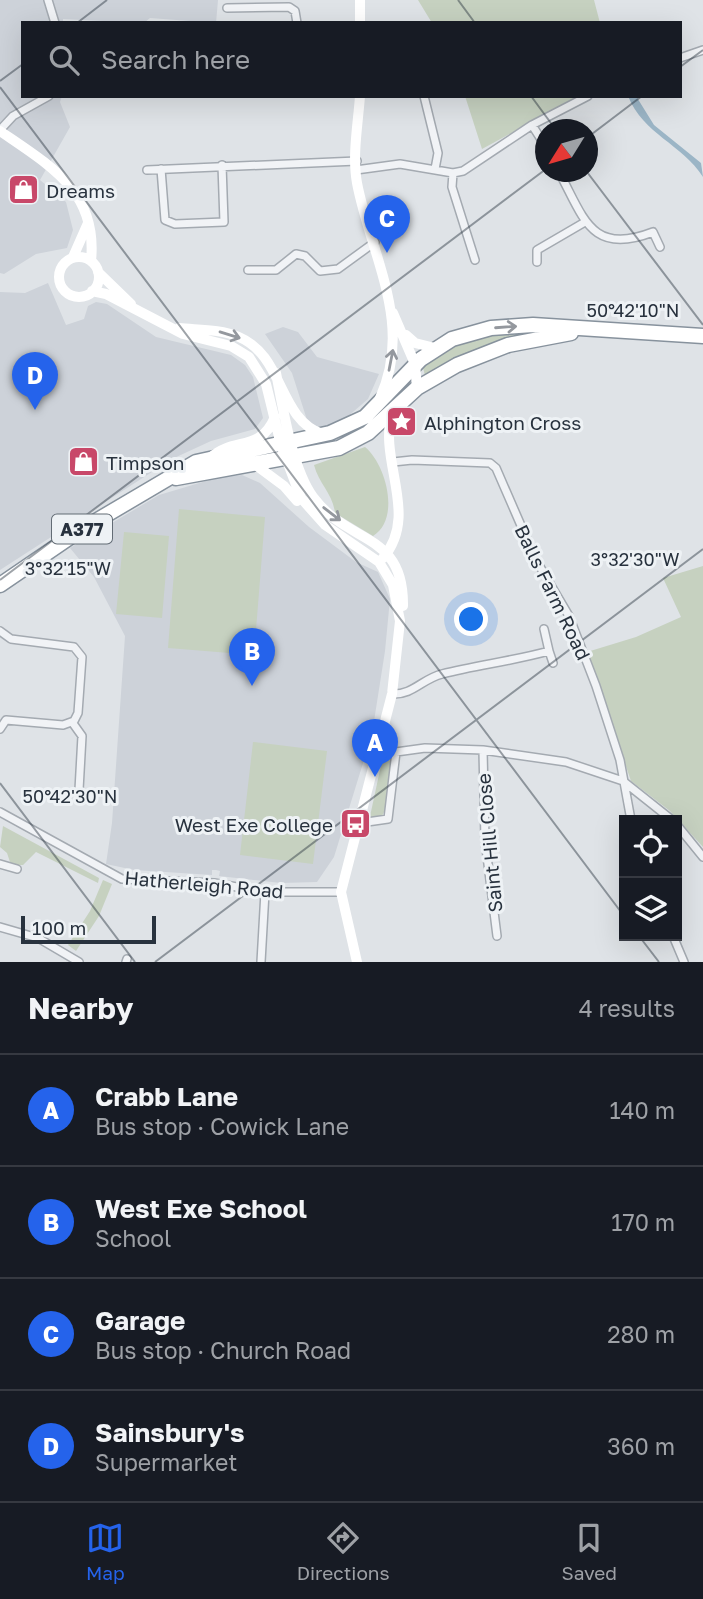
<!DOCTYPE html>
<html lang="en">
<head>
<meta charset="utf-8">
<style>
  :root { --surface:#171b24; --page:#20242c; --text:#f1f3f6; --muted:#9ea1a6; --line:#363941; --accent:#2563eb }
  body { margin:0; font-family:"Golos Text",sans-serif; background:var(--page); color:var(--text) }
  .controls { position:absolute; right:21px; bottom:21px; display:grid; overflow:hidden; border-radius:0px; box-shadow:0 7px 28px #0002 }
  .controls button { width:63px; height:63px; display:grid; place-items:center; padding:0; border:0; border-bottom:2px solid var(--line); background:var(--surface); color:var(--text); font:35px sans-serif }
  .compass { position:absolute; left:535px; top:119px; width:63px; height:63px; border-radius:50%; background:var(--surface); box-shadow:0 7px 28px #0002; rotate:233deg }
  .scale { position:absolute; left:21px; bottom:18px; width:135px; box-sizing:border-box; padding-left:7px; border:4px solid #28323e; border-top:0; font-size:19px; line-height:24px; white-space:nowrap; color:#28323e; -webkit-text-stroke:5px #eef2f5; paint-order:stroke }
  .you { position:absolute; left:472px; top:620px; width:24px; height:24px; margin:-18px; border:5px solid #fff; border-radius:50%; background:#1a73e8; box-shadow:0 0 0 10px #1a73e833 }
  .badge { display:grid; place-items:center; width:46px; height:46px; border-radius:50%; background:var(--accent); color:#fff; font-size:23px; font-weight:700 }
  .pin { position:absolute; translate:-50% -58px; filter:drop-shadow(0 2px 4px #0008) }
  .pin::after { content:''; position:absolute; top:37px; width:24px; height:21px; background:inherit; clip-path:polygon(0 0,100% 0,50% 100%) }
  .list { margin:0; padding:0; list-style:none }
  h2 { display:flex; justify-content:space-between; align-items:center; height:91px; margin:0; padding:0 28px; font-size:30px }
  h2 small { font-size:23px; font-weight:400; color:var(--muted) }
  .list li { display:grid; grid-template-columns:46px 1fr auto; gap:21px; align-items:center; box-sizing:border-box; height:112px; padding:0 28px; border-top:2px solid var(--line) }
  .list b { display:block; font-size:26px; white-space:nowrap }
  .list p { margin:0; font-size:23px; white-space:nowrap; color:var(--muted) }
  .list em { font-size:23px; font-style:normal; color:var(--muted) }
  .icon { flex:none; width:38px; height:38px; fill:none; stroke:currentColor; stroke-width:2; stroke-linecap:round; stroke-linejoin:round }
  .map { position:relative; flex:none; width:703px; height:962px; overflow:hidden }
  .search { position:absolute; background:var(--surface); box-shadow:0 7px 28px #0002; left:21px; right:21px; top:21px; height:77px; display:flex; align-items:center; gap:18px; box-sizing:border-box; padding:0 24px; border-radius:0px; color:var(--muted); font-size:26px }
  .sheet { height:539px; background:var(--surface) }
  nav { display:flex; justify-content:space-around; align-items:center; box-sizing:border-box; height:98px; border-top:2px solid var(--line); background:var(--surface); font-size:19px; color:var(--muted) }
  nav a { display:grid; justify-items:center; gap:4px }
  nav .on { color:var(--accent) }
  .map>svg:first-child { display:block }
  .built { fill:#cdd2d9 }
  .green { fill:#c6d1c0 }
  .water { fill:#9bb5c6 }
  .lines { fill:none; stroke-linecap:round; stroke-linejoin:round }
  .street-casing { stroke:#a4aab1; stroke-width:10 }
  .highway-casing { stroke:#87929d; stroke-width:17 }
  .street { stroke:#f1f3f6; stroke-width:7 }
  .secondary { stroke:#fff; stroke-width:10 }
  .highway { stroke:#fff; stroke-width:14 }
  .oneway { stroke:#94989e }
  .ticks { fill:none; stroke:#28323e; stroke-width:2; stroke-opacity:0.45 }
  .labels { text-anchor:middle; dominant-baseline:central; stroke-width:6; stroke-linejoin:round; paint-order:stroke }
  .shield { fill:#eef2f5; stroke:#636c75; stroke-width:2 }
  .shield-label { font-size:18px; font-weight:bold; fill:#28323e }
  .poi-label { font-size:19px; fill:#28323e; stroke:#eef2f5; text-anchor:start }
  .street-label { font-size:19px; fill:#28323e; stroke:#eef2f5 }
  .ticks-label { font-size:18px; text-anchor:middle; fill:#28323e; stroke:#eef2f5; stroke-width:6; stroke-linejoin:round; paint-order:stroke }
</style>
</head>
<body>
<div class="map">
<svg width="703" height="962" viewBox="0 0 703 962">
  <rect width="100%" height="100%" fill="#dfe3e7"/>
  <path class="built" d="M0,0H218L216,23L150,18L144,23L63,19V23H23V96H62L60,102L70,127L40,180L66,202L73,230L67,248L36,254L4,274L0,273Z
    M48,283L66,325L84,319L88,306L96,302L107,304L156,337L231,355L245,365L253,377L263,418L255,429L211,441L172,459L0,570V292L25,293Z
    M283,327L298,332L317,357L379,374L368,399L331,431L308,423L292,373L265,334Z
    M242,475L260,483L309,527L356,562L378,572L390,599L385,651L372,734L334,857L317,882L281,883L219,876L220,871L216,870H212V875L134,870L106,864L112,823L125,636L94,577L70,548L159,495L216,478Z"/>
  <path class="green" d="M418,0H594L600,23H432Z
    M465,96H580L482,149Z
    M496,334H526L476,349L425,376L422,363L449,346Z
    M365,447C386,464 401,519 373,536L335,513C333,494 319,484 314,465Z
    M179,509L265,517L254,655L168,648Z
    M124,532L169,536L162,618L116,614Z
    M703,566V847L670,811L631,781L587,652L636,637L681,617L663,578Z
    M253,742L327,751L313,864L240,855Z
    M388,753L392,755L385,810L381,818L369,821L383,756Z
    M3,826L99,878L98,883L36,852L23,865H11L7,853L0,847Z
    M103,880L112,884L99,916L76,951L68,945L90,911Z"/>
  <path class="water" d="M628,96H636L654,125L701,163L703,177C682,144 643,134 628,96Z"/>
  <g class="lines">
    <defs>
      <path id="street" d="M48,0L55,23
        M227,8L289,7L295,11L297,23
        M680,58L703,50
        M424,96L438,153L435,169
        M532,125L546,147
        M0,130L13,116L49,96
        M161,169L165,220L175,224L224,222L222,165
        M147,170L357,161
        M356,170L400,164L453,173L463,171L532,125L588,96
        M559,172C584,218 591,256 653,232L660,247
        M453,173L452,187L475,260
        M537,262V250L585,222
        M248,270H276L296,254L305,256L320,271L338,269L375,242
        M393,462L412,460L490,463L496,468L536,560L569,616L596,686L620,760L631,820
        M544,629L549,651
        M0,631L11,639L74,647L82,657L78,713L74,721L63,725L6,720L0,729
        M392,694C413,695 422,679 442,674C477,665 513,661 549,651L553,663
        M72,722L82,736L79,790
        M380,748L396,752L425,748L483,750L566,762L623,781L672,820
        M483,750L485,840L497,936
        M0,812L122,879L214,883L265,892H341
        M360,823L388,819L396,752
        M677,825L703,857
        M0,864L17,869
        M0,927L38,938L79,962
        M673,936L684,962
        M126,962L127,959
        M261,962L265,892"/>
      <path id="highway" d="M176,478L339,448L368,433L417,388L457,365L508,345L571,333
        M0,585L79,531L196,462L330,433L365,417L421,359L452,339L491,328L533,325L703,336"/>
    </defs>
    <use href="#street" class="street-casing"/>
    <use href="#highway" class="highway-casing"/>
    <use href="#street" class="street"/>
    <path class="secondary" d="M360,23V0
      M360,96C358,124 352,156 357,183C371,256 414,324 380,398
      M0,131C51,166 98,192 91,261
      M73,257L88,223
      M59 277a20 20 0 1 1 40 0a20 20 0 1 1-40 0Z
      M98,272L131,304
      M92,291L106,294L183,334L231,346L249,357L266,384L281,445L301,498L325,525L379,562L393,585L400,621L392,694L341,892L357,962
      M393,313L415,364L417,388
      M179,328C199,330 220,329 239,337C284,356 278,418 322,434
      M406,335L415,343L435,348
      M276,373C283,408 292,468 313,497C348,545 404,531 403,606
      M210,458C234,436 260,453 275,417
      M253,463L284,486L297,501
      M383,558C420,514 378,462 392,413"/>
    <use href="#highway" class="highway"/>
  </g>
  <defs><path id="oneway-shaft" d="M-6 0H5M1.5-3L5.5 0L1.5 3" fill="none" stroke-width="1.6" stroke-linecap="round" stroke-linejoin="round" transform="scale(1.75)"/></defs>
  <g class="oneway">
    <use href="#oneway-shaft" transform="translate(506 327) rotate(-4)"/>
    <use href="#oneway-shaft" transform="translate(230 335) rotate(17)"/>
    <use href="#oneway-shaft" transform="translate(391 360) rotate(-79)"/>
    <use href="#oneway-shaft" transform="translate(332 514) rotate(38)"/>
  </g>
  <path class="ticks" d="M458,0L475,23M77,23L107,0M680,67L703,50M0,81L23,64M0,87L624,916M531,96L556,130M588,137L642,96M587,172L703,325M0,580L546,169M0,783L135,962M639,936L659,962M155,962L703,549"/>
  <defs>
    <symbol id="shop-square" viewBox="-11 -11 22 22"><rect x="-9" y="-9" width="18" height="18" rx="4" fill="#c84869" stroke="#eef2f5"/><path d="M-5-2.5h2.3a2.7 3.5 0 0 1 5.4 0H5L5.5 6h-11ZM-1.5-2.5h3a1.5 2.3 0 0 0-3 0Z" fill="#fff"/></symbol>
    <symbol id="sight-square" viewBox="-11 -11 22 22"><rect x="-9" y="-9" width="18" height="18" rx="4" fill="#c84869" stroke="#eef2f5"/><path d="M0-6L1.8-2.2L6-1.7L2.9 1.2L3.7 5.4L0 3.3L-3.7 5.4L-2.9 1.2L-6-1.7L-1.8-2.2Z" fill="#fff"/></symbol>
    <symbol id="bus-square" viewBox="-11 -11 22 22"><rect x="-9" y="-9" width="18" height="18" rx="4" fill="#c84869" stroke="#eef2f5"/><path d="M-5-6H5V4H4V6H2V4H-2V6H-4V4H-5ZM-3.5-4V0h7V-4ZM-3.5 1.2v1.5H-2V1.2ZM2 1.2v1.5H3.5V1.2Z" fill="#fff"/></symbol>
  </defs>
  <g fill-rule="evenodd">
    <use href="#shop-square" x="6" y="172" width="35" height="35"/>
    <use href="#sight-square" x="384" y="404" width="35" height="35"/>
    <use href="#shop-square" x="66" y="444" width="35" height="35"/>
    <use href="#bus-square" x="338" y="806" width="35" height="35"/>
  </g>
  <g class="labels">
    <rect class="shield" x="52" y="514.5" width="60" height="29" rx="5"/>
    <g class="shield-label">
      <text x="82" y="529">A377</text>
    </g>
    <g class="poi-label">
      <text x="46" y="190">Dreams</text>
      <text x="424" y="422">Alphington Cross</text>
      <text x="106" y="462">Timpson</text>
      <text x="333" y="824" text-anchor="end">West Exe College</text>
    </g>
    <g class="street-label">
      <text transform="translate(553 592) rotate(64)">Balls Farm Road</text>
      <text transform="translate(489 843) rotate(-95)">Saint Hill Close</text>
      <text transform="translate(204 884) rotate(5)">Hatherleigh Road</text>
    </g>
  </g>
  <g class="ticks-label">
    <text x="633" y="317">50°42'10"N</text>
    <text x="635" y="566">3°32'30"W</text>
    <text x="68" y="575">3°32'15"W</text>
    <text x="70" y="803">50°42'30"N</text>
  </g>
</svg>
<div class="controls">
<button><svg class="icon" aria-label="locate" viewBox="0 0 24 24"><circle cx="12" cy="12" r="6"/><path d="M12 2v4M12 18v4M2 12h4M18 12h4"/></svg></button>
<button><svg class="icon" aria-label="layers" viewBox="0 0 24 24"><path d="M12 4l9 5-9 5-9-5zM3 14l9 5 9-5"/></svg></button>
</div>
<svg class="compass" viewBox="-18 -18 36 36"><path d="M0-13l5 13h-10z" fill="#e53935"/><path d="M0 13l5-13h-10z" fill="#9ea1a6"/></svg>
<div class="scale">100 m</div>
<div class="you"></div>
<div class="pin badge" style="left:375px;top:777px">A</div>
<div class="pin badge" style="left:252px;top:686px">B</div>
<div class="pin badge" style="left:387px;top:253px">C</div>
<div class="pin badge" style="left:35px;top:410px">D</div>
<div class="search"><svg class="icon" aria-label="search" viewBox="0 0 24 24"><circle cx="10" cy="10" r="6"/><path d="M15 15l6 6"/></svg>Search here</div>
</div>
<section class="sheet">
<h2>Nearby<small>4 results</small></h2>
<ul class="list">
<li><span class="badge">A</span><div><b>Crabb Lane</b><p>Bus stop · Cowick Lane</p></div><em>140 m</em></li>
<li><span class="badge">B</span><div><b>West Exe School</b><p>School</p></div><em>170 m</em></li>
<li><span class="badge">C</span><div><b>Garage</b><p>Bus stop · Church Road</p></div><em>280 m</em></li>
<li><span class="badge">D</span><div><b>Sainsbury's</b><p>Supermarket</p></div><em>360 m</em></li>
</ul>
</section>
<nav>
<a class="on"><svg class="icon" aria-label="map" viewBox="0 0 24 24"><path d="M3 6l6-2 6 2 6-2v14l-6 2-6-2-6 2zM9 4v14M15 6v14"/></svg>Map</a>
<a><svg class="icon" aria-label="directions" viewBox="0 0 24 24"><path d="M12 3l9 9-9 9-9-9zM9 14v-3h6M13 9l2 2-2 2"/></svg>Directions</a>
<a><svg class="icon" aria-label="saved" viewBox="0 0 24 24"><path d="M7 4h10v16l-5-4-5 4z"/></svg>Saved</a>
</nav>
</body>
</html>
